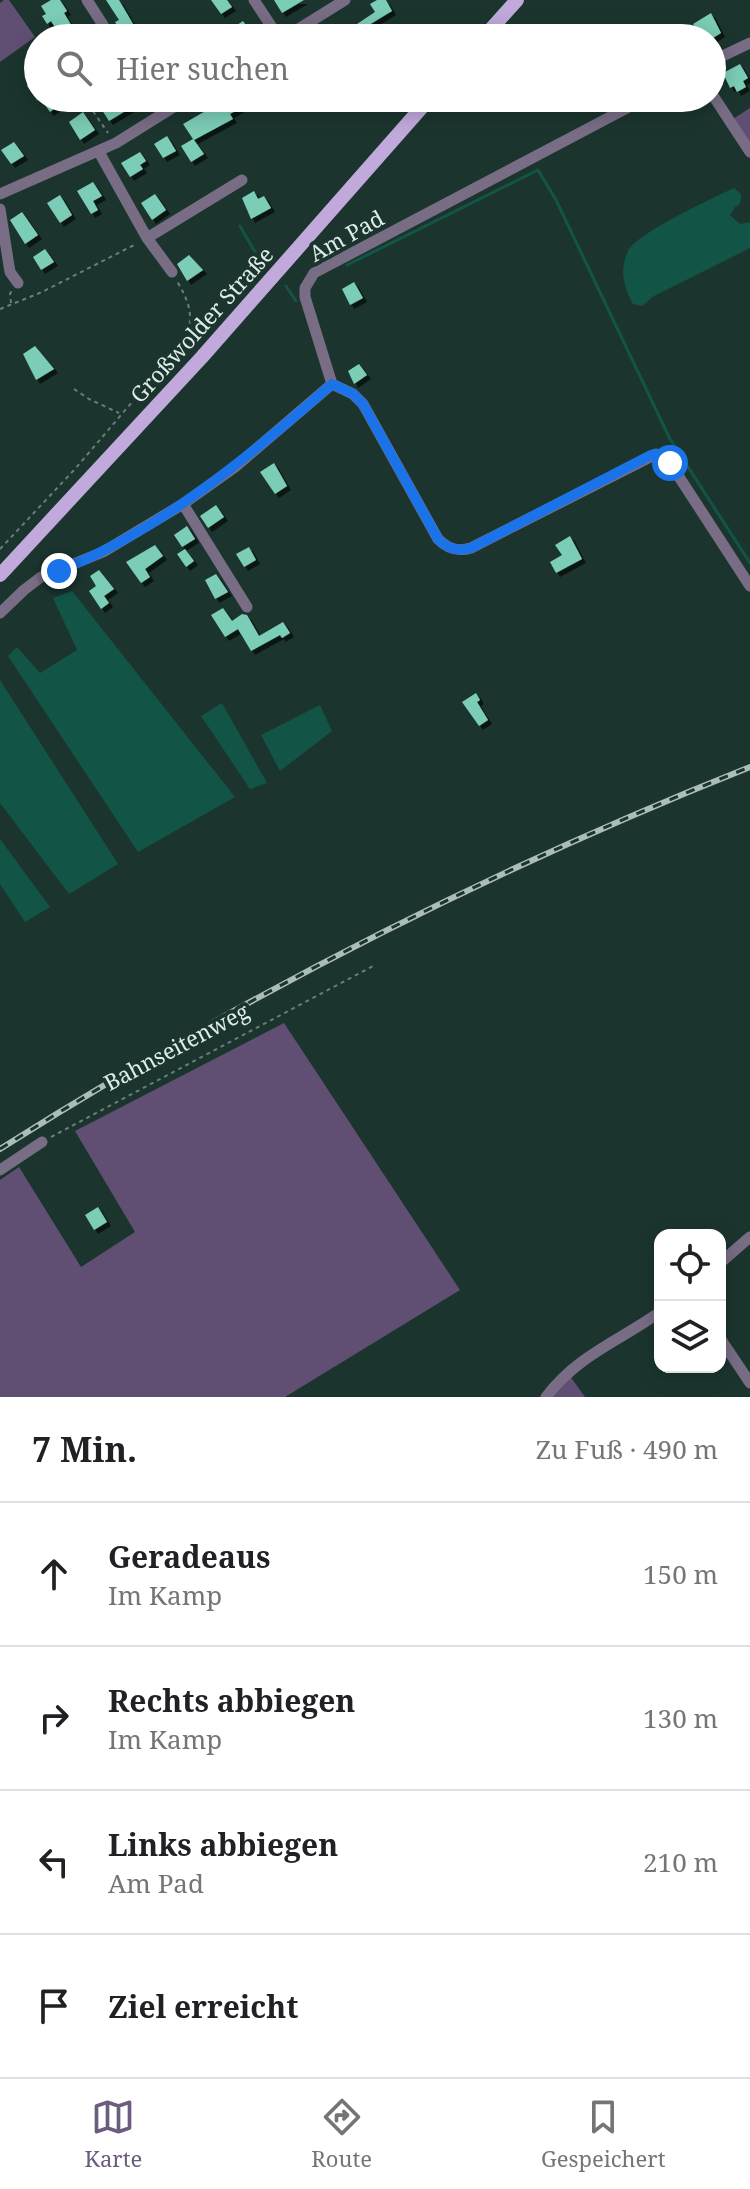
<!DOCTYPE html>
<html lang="de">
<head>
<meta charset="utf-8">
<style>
  :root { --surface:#fff; --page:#f6f6f6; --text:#202124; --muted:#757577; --line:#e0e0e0; --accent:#6c5c7f }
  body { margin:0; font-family:"Noto Serif",serif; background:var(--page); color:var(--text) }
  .controls { position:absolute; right:24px; bottom:24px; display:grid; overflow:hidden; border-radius:16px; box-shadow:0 4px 20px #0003 }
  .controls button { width:72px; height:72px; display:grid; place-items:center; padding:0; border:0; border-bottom:2px solid var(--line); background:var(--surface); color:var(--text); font:40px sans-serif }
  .stop { position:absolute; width:24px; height:24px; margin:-18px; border:6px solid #1a73e8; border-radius:50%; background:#fff }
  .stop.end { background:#1a73e8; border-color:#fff; box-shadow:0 2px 8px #0008 }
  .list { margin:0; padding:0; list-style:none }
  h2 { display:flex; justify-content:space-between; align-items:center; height:104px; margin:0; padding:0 32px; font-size:34px }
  h2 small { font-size:26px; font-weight:400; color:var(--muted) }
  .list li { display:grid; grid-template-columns:52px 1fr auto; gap:24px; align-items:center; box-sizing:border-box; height:144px; padding:0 32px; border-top:2px solid var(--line) }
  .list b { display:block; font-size:30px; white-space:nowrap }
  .list p { margin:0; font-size:26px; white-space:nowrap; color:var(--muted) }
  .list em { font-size:26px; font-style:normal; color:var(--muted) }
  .icon { flex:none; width:44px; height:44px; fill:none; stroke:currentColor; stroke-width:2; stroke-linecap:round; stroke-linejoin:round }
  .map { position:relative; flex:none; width:750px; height:1397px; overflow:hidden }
  .search { position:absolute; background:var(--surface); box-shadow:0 4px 20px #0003; left:24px; right:24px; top:24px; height:88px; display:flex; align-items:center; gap:20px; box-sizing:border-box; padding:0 28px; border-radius:44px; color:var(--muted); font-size:30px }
  .sheet { height:680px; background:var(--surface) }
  nav { display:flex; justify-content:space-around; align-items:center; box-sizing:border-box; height:112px; border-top:2px solid var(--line); background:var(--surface); font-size:22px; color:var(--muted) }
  nav a { display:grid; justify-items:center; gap:4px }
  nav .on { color:var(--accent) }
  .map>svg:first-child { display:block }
  .green { fill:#604f73 }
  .water { fill:#125546 }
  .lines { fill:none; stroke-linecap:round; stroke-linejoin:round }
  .stream { stroke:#125546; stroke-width:3 }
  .building { fill:#7ccdb7; filter:url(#shadow) }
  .path { stroke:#687e78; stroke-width:2; stroke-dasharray:4 4; stroke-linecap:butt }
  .minor { stroke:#786d85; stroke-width:11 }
  .major { stroke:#c1aadb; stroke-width:14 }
  .rail-casing { stroke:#acbdb9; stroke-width:6 }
  .rail { stroke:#1b352e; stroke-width:3; stroke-dasharray:9; stroke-linecap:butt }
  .route { stroke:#1a73e8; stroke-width:10 }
  .labels { text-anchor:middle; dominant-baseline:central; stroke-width:8; stroke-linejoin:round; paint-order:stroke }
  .street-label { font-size:22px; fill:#deece8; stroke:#1b352e }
</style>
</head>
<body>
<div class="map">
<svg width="750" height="1397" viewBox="0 0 750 1397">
  <defs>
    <filter id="shadow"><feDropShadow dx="4" dy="4" stdDeviation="0" flood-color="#0009"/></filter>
  </defs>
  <rect width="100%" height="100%" fill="#1b352e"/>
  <path class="green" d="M4,0H9L35,37L0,62V3Z
    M750,108V145L733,119Z
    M284,1023L460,1290L285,1397H0V1180L19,1167L81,1267L135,1232L75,1131Z
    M570,1376L585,1397H552Z"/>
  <path class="water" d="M734,188L741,194L740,204L735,207L730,215L740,224L750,222V248L654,296L642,306L633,304C624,287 619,270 628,251C637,233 713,198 734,188Z
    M72,591L235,797L138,852L8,656L17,647L40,673L77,650L53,598Z
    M0,680L118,864L69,894L0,803Z
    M222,703L267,783L250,789L201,716Z
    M320,705L332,731L280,771L261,735Z
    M0,839L50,907L25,922L0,884Z"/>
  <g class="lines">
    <path class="stream" d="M240,226L259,259
      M347,265L538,170L556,200L670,439L750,563
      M286,286L296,301"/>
  </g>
  <path class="building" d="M51,0H60L67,11L64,13L79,38H62L51,21L47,24L42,16L46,14L41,6Z
    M106,0H119L136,29L123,36L115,22L119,20Z
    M211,0H227L232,7L221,14Z
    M274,0H304L282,13Z
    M377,0H386L392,11L369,25L373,31L362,38H336L375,12L370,4Z
    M711,13L721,33L713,38H706L703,34L700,35L693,24Z
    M243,21L252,34L246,38H218Z
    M740,64L748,78L743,81L746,87L737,92L734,86L730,88L723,73Z
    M38,77V101L27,86Z
    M40,98H68L50,112Z
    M115,98H147L109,121L100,107Z
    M228,98H259L230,114L233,119L194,140L204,154L191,162L181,146L193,139L183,124Z
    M83,112L95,130L80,140L69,122Z
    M167,136L176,151L163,158L154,144Z
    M14,142L24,156L11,164L1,150Z
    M140,152L146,161L140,165L143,169L130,177L121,163Z
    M93,182L102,196L93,201L98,210L91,214L77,191Z
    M254,191L258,199L264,196L271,208L251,219L242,198Z
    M155,194L166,210L152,220L141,203Z
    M60,195L72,215L60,223L47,203Z
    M22,212L38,235L25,244L10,220Z
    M45,249L54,262L41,270L33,257Z
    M189,255L203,270L187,281L177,264Z
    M354,282L363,298L350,305L342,289Z
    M35,346L54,369L36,380L23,354Z
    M359,364L367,375L354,384L348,371Z
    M274,463L287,486L275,494L260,472Z
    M216,505L224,517L208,528L200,516Z
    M187,526L195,539L182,547L174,535Z
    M570,536L582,559L556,573L550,562L562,555L555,545Z
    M155,545L163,556L145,569L150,577L141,583L126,562Z
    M249,547L256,560L244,567L236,554Z
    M185,549L194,561L186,567L177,554Z
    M99,570L114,589L104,596L109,603L101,609L89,591L96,586L90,576Z
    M216,574L228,592L215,599L205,580Z
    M223,608L232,621L242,614L247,615L259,636L283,622L290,633L282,638L280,635L251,651L238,629L225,637L211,615Z
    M476,693L480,700L477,702L488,720L479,726L462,702Z
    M98,1207L107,1222L94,1230L85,1215Z"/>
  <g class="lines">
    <path class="path" d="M84,98L108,133
      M11,303L10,294L12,290
      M0,309L42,292L136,244
      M74,389L89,399L119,413
      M0,549L75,469L185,340C195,316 189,302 177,281
      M51,1137L375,965"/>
    <path class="minor" d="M87,0L103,25L106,38
      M254,0L279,38
      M284,38L345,0
      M712,61L750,43
      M712,94L750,152
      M99,152L147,238L172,272
      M0,194L116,143L188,98
      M0,209L10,272L18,283
      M147,238L242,180
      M332,384L353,394L363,404L438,539C448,549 458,552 471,548L656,454L670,463L750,586
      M332,384L305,297V288L314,273L646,98
      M183,504L247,607
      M0,613L24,590L41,577L103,552L183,504L235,467L332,384
      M0,1170L42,1142
      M720,1263L750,1237
      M720,1338L750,1383
      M546,1397C578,1355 619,1341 660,1312"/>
    <path class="major" d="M483,38L517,0
      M0,575L202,357L430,98"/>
    <defs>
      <path id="rail" d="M0,1149C238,999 488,871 750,767"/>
    </defs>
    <use href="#rail" class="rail-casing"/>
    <use href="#rail" class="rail"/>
  </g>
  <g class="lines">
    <path class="route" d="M59,571C162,529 249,457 332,384L353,394L363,404L438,539C448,549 458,552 471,548L651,455L656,454L670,463"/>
  </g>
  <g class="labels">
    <g class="street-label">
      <text transform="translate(346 235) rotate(-29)">Am Pad</text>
      <text transform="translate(201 324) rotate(-48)">Großwolder Straße</text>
      <text transform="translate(176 1046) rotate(-28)">Bahnseitenweg</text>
    </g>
  </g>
</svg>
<div class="controls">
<button><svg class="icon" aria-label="locate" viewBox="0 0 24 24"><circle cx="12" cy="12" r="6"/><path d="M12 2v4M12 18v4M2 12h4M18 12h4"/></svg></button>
<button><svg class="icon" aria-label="layers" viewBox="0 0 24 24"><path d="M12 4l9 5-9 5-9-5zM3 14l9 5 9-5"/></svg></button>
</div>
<div class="stop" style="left:670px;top:463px"></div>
<div class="stop end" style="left:59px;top:571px"></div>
<div class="search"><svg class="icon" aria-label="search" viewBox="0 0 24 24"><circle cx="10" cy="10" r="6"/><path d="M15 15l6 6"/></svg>Hier suchen</div>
</div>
<section class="sheet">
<h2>7 Min.<small>Zu Fuß · 490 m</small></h2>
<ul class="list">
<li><svg class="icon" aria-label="ahead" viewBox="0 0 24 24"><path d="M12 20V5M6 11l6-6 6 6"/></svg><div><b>Geradeaus</b><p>Im Kamp</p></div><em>150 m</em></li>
<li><svg class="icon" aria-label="right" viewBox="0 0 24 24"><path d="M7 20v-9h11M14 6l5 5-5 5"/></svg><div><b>Rechts abbiegen</b><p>Im Kamp</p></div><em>130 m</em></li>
<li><svg class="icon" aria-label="left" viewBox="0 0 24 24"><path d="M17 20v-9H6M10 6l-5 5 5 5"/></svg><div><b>Links abbiegen</b><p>Am Pad</p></div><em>210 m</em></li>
<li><svg class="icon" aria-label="arrive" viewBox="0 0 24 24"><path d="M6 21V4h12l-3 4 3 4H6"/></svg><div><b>Ziel erreicht</b></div></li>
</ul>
</section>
<nav>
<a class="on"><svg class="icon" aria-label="map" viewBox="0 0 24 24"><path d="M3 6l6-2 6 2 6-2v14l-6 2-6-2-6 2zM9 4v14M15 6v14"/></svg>Karte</a>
<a><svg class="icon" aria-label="directions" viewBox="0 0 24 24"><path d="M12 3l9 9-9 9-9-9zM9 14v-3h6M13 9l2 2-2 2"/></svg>Route</a>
<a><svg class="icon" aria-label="saved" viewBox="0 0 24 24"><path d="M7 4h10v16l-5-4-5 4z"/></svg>Gespeichert</a>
</nav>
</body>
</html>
